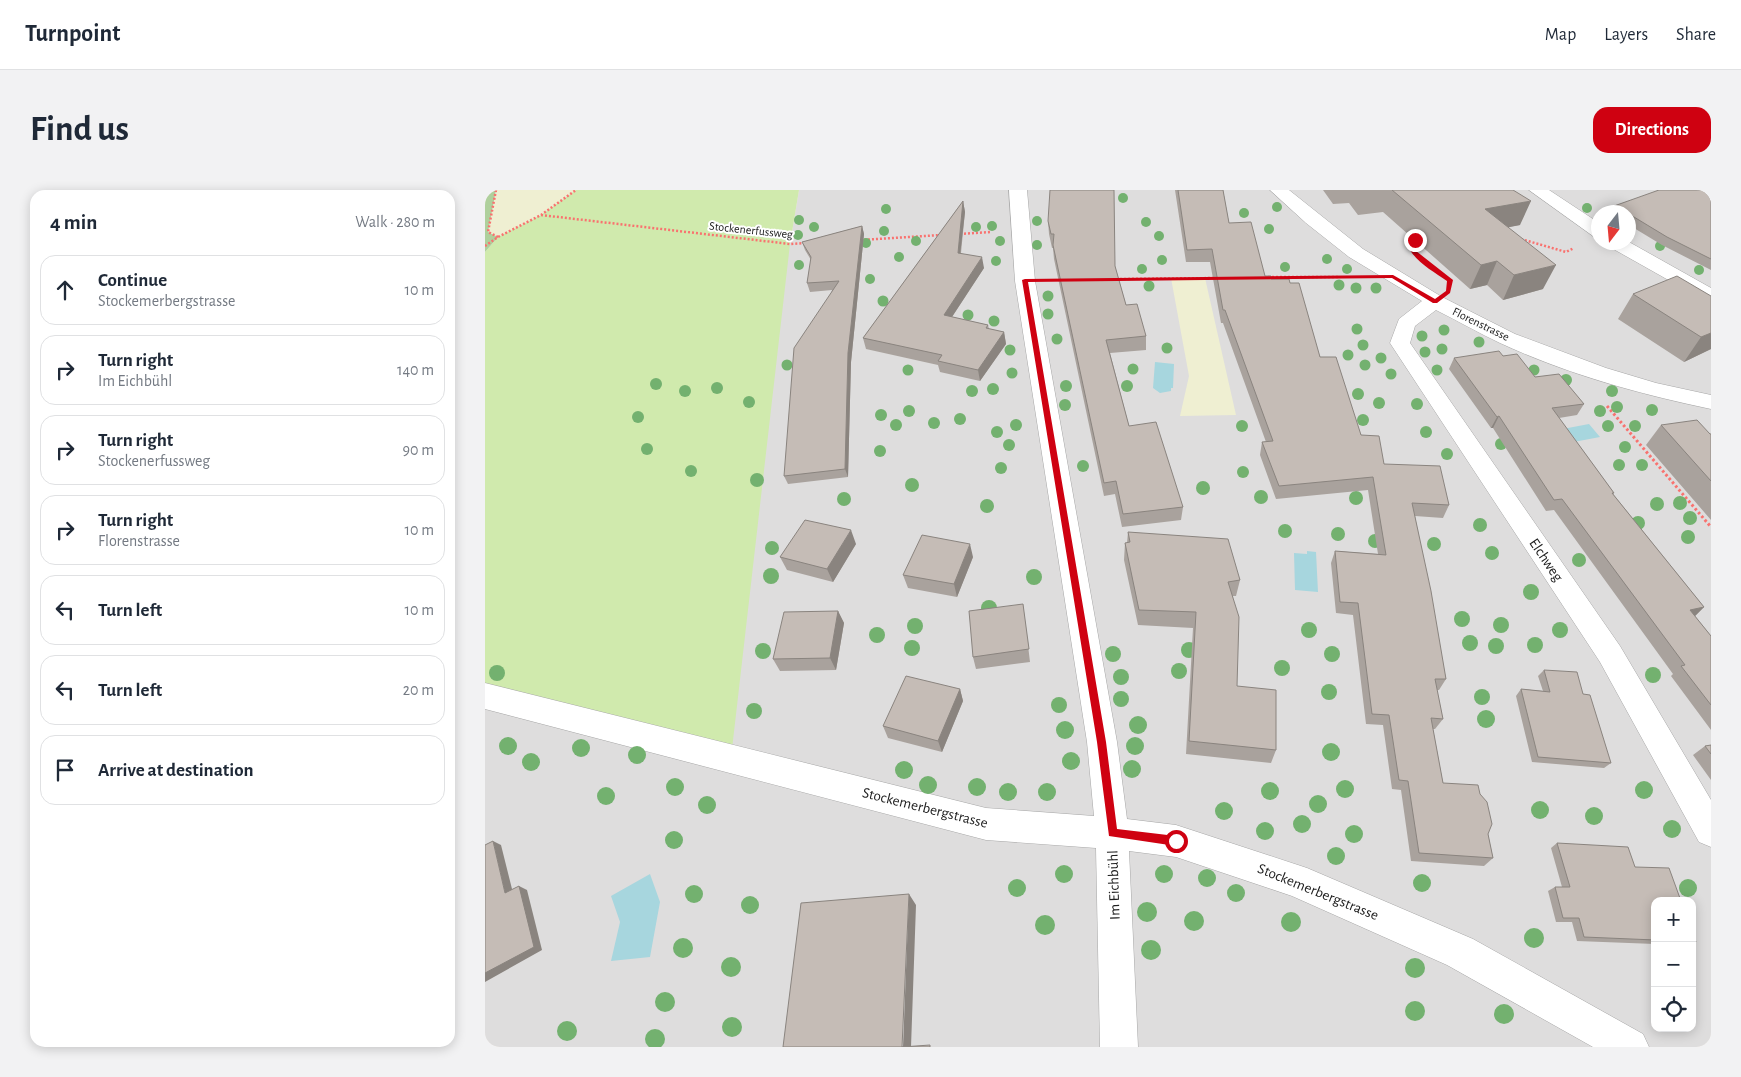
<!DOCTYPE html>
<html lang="en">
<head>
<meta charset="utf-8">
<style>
  :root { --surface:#fff; --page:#f2f2f3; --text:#1f2937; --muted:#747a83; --line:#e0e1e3; --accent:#cf0111 }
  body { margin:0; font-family:"Alegreya Sans",sans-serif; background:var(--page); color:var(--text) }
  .controls { position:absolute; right:15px; bottom:15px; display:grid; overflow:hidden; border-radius:10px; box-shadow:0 2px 12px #0003 }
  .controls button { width:45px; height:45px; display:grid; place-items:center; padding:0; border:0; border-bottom:1px solid var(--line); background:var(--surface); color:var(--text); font:25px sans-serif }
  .compass { position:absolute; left:1106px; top:15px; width:45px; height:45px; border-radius:50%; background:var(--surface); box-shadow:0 2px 12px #0003; rotate:196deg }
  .stop { position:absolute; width:15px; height:15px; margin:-11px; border:4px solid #cf0111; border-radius:50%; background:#fff }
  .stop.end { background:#cf0111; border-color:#fff; box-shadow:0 1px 5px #0008 }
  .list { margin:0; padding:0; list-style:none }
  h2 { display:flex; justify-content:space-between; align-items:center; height:65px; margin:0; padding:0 20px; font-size:21px }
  h2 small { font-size:16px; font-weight:400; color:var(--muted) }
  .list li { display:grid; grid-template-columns:32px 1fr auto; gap:15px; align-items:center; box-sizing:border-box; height:70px; margin:0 10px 10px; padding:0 10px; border:1px solid var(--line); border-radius:15px }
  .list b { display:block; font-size:19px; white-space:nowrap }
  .list p { margin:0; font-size:16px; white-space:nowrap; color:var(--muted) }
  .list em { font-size:16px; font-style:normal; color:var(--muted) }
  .icon { flex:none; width:28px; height:28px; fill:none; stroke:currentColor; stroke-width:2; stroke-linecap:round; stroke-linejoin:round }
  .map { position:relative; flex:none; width:1226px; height:857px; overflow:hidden; border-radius:15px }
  header { display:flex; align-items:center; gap:30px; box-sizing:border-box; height:70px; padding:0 25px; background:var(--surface); border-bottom:1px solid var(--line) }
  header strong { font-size:24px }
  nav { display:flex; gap:28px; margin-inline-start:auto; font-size:18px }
  .intro { display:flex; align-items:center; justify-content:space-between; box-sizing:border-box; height:120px; padding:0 30px }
  h1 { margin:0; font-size:35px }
  .button { padding:12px 22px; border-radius:15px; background:var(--accent); color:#fff; font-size:18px; font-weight:700 }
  main { display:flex; gap:30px; padding:0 30px }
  aside { flex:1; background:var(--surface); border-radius:15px; box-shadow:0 2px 12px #0003 }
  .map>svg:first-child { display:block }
  .residential { fill:#dedddd; fill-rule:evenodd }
  .farmland { fill:#efefd2 }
  .grass { fill:#d0eaad }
  .forest { fill:#afd09c }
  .water { fill:#a7d6de }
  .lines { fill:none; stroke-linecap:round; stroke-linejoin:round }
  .street-casing { stroke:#a7a7a7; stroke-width:1 }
  .path-far1 { stroke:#f9726f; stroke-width:2.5; stroke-dasharray:2 2; stroke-linecap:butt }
  .path { stroke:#f9726f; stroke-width:3; stroke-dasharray:2.5 2.5; stroke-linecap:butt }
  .street { fill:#fff; fill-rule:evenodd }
  .tree { fill:#73b16f }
  .wall { fill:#a9a29d }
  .shaded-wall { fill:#8a847f }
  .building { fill:#c5bcb6; stroke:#8a847f }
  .route { fill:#cf0111 }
  .labels { text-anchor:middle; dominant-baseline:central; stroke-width:4; stroke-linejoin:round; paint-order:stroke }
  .far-street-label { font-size:12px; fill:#202020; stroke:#fff }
  .street-label { font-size:15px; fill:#202020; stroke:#fff }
</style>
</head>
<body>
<header>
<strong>Turnpoint</strong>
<nav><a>Map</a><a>Layers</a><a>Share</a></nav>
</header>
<div class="intro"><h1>Find us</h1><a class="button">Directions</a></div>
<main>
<aside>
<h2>4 min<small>Walk · 280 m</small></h2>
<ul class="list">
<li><svg class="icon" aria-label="ahead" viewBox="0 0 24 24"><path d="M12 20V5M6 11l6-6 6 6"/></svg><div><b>Continue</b><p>Stockemerbergstrasse</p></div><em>10 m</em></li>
<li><svg class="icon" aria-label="right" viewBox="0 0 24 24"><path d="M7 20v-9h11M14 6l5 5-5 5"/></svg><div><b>Turn right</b><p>Im Eichbühl</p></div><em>140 m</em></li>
<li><svg class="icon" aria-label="right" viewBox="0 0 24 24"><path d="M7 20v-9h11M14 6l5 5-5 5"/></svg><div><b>Turn right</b><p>Stockenerfussweg</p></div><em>90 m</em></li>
<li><svg class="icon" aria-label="right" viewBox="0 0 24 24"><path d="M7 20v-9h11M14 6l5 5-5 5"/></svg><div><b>Turn right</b><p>Florenstrasse</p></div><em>10 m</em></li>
<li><svg class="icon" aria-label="left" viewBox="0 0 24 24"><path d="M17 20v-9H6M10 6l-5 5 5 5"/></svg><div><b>Turn left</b></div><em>10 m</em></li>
<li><svg class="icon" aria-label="left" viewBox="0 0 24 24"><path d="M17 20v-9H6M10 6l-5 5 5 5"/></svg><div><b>Turn left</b></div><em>20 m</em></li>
<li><svg class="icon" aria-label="arrive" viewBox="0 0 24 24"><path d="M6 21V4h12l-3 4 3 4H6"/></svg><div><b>Arrive at destination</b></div></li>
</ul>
</aside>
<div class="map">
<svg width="1226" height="857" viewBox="0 0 1226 857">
  <rect width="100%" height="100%" fill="#f1ece7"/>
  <path class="residential" d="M314,0H1226V857H0V506L305,54ZM1114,22H1144V52H1114ZM1170,711H1207V838H1170Z"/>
  <path class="farmland" d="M11,0H91L56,25L13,47L3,42Z
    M686,88H720L751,225L695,226L704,186Z"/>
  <path class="grass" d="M91,0H314L305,54L246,568L0,506V62L13,47L56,25Z"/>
  <path class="forest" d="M0,0H11L3,42L13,47L0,62Z"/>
  <path class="water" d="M670,172L689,174L688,198H686V201L675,203L668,198Z
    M1104,234L1115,247L1078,254L1067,241Z
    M822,361L831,362L833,402L810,400L809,363L822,364Z
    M165,684L175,712L165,767L126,771L135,732L126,706Z"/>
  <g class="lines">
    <defs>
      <path id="street" d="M524,0H542L550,91L632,552L642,629L691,635L822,678L988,749L1158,844L1164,857H1108L962,775L807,706L691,667L644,661L653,857H615L611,658L501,650L0,519V493L501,618L609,626L602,552L530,91Z
        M785,0H804L878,59L957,107L1030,144L1121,178L1171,193L1226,205V219C1154,204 1082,184 1015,153C994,143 973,131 951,120L930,136L925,153L1135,456L1226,610V657L1214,652L1115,472L905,153L914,129L937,111L864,67L821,33Z
        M1044,0H1064L1114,33V47L1108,46Z
        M1121,52H1144L1226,98V112L1219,110L1123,56Z"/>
    </defs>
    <use href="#street" class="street-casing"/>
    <path class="path-far1" d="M11,0L3,42L13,47
      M56,25L305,54L321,53
      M475,44L506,42
      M1036,49L1081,62L1089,58
      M375,50L456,45
      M0,56L13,47L56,25L91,0
      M930,64L926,52L931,49
      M783,87H855
      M631,89L732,88"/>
    <path class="path" d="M1122,216L1226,337"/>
    <use href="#street" class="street"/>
  </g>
  <g class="tree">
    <circle cx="638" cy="8" r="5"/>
    <circle cx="792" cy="17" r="5"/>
    <circle cx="1102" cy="18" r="5"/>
    <circle cx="401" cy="19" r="5"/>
    <circle cx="759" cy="23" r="5"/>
    <circle cx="314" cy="30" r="5"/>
    <circle cx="552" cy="31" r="5"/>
    <circle cx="661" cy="32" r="5"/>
    <circle cx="507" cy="36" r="5"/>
    <circle cx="329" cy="37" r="5"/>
    <circle cx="491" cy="37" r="5"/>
    <circle cx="784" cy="39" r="5"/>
    <circle cx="399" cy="41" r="5"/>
    <circle cx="313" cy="45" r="5"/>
    <circle cx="674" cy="46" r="5"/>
    <circle cx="431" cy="51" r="5"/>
    <circle cx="515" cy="51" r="5"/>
    <circle cx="381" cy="53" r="5"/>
    <circle cx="552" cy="55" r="5"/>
    <circle cx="1175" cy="56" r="5"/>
    <circle cx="414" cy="67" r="5"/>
    <circle cx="842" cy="69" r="5"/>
    <circle cx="677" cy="70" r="5"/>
    <circle cx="511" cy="71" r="5"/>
    <circle cx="314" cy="75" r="5"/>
    <circle cx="800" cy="77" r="5"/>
    <circle cx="657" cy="79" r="5"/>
    <circle cx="862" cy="79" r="5"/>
    <circle cx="1214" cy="80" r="5"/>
    <circle cx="385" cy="89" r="5"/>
    <circle cx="854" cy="95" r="5.5"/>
    <circle cx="664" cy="96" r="5.5"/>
    <circle cx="871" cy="98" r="5.5"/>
    <circle cx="891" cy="98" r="5.5"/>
    <circle cx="563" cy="106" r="5.5"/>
    <circle cx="398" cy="111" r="5.5"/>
    <circle cx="563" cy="124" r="5.5"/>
    <circle cx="483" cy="125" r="5.5"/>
    <circle cx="509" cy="131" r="5.5"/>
    <circle cx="872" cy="139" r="5.5"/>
    <circle cx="959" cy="140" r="5.5"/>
    <circle cx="937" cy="146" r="5.5"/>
    <circle cx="572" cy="149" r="5.5"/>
    <circle cx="994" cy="152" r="5.5"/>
    <circle cx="878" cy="155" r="5.5"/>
    <circle cx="682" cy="158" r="5.5"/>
    <circle cx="957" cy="159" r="5.5"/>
    <circle cx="525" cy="160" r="5.5"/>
    <circle cx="940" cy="162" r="5.5"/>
    <circle cx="863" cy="165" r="5.5"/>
    <circle cx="896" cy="168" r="5.5"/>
    <circle cx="302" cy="175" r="5.5"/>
    <circle cx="880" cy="175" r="5.5"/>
    <circle cx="648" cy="179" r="5.5"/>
    <circle cx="423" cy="180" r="5.5"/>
    <circle cx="952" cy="180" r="5.5"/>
    <circle cx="1049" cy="180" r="5.5"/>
    <circle cx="527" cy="183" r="5.5"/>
    <circle cx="906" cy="184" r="5.5"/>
    <circle cx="1081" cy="190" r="6"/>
    <circle cx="171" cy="194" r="6"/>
    <circle cx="581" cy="196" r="6"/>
    <circle cx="642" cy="196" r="6"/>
    <circle cx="232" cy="198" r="6"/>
    <circle cx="508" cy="199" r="6"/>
    <circle cx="200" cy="201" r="6"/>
    <circle cx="487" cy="201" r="6"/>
    <circle cx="1127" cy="201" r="6"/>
    <circle cx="873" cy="204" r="6"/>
    <circle cx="264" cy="212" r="6"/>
    <circle cx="894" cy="213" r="6"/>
    <circle cx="932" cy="214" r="6"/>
    <circle cx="580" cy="215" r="6"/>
    <circle cx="1132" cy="217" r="6"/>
    <circle cx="1167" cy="220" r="6"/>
    <circle cx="424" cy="221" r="6"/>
    <circle cx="1115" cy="221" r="6"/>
    <circle cx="396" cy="225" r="6"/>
    <circle cx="153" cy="227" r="6"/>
    <circle cx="475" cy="229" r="6"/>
    <circle cx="878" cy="230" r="6"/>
    <circle cx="449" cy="233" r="6"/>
    <circle cx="411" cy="235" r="6"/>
    <circle cx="531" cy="235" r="6"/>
    <circle cx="757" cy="236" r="6"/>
    <circle cx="1123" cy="236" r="6"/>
    <circle cx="1150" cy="236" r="6"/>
    <circle cx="512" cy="242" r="6"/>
    <circle cx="941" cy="242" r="6"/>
    <circle cx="1016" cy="254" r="6"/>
    <circle cx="524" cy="255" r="6"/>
    <circle cx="1140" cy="257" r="6"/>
    <circle cx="162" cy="259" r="6"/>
    <circle cx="395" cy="261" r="6"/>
    <circle cx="962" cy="264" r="6"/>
    <circle cx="1134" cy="275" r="6"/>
    <circle cx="1157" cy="275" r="6"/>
    <circle cx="598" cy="276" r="6"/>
    <circle cx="516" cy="278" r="6"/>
    <circle cx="206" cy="281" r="6"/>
    <circle cx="758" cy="282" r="6"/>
    <circle cx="272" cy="290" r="7"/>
    <circle cx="427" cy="295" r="7"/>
    <circle cx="718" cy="298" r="7"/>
    <circle cx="776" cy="307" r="7"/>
    <circle cx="871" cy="308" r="7"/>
    <circle cx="359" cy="309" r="7"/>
    <circle cx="1195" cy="313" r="7"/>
    <circle cx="1172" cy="314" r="7"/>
    <circle cx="502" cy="316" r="7"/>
    <circle cx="1205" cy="328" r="7"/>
    <circle cx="1153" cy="333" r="7"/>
    <circle cx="995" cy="335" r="7"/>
    <circle cx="800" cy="341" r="7"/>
    <circle cx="853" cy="344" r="7"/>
    <circle cx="1203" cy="347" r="7"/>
    <circle cx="890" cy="351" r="7"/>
    <circle cx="949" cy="354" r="7"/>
    <circle cx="287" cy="358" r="7"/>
    <circle cx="1007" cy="363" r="7"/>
    <circle cx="1094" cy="370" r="7"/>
    <circle cx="286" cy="386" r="8"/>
    <circle cx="549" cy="387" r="8"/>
    <circle cx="1046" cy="402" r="8"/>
    <circle cx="504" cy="418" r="8"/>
    <circle cx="977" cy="429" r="8"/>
    <circle cx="1016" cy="435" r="8"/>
    <circle cx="430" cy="436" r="8"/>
    <circle cx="824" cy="440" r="8"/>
    <circle cx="1075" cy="440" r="8"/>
    <circle cx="392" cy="445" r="8"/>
    <circle cx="985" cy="453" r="8"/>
    <circle cx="1050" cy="455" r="8"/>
    <circle cx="1011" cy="456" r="8"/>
    <circle cx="427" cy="458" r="8"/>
    <circle cx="704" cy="460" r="8"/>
    <circle cx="278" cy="461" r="8"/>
    <circle cx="628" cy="464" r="8"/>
    <circle cx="847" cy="464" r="8"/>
    <circle cx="797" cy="478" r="8"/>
    <circle cx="694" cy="481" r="8"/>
    <circle cx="12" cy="483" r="8"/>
    <circle cx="1168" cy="485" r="8"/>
    <circle cx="636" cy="487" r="8"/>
    <circle cx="844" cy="502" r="8"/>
    <circle cx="997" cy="507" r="8"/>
    <circle cx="636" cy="509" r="8"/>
    <circle cx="574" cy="515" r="8"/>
    <circle cx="269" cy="521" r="8"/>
    <circle cx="1001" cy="529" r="9"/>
    <circle cx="653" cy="535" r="9"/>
    <circle cx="580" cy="540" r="9"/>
    <circle cx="23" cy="556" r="9"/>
    <circle cx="650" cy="556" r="9"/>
    <circle cx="96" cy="558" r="9"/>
    <circle cx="846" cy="562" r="9"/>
    <circle cx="152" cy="565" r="9"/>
    <circle cx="586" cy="571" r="9"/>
    <circle cx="46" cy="572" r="9"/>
    <circle cx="647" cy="579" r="9"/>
    <circle cx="419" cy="580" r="9"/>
    <circle cx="443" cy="595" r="9"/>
    <circle cx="190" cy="597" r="9"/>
    <circle cx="492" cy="597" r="9"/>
    <circle cx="860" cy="599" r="9"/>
    <circle cx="1159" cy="600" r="9"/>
    <circle cx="785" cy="601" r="9"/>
    <circle cx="523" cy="602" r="9"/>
    <circle cx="562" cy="602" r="9"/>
    <circle cx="121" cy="606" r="9"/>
    <circle cx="833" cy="614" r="9"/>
    <circle cx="222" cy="615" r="9"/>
    <circle cx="1055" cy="620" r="9"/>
    <circle cx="739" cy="621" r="9"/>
    <circle cx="1109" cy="626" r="9"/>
    <circle cx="817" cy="634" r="9"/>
    <circle cx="1187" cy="639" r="9"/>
    <circle cx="780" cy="641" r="9"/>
    <circle cx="869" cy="644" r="9"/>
    <circle cx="189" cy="650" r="9"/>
    <circle cx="851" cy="666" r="9"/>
    <circle cx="579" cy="684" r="9"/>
    <circle cx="679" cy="684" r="9"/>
    <circle cx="722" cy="688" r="9"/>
    <circle cx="937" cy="693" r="9"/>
    <circle cx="532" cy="698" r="9"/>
    <circle cx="1203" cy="698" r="9"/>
    <circle cx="751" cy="703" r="9"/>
    <circle cx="209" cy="704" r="9"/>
    <circle cx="265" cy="715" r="9"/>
    <circle cx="662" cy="722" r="10"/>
    <circle cx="709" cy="731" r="10"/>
    <circle cx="806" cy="732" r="10"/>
    <circle cx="560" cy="735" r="10"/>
    <circle cx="1049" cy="748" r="10"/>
    <circle cx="198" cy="758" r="10"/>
    <circle cx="666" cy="760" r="10"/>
    <circle cx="246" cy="777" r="10"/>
    <circle cx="930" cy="778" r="10"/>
    <circle cx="180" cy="812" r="10"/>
    <circle cx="930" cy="821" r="10"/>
    <circle cx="1019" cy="824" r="10"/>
    <circle cx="247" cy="837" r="10"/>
    <circle cx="82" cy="841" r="10"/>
    <circle cx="170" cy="849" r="10"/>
  </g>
  <path class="wall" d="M690,0H738L744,33L780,86L786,89L805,93L835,167L876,245L899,274L964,315L958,328L930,326L961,489L954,500H952L958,529L950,539H948L958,593L1003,644L1008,668L999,676L926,671L916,600L907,599L898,535L881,534L868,425L851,423L846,373L850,361L893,364L883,300L791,309L775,265L777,252H781L738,133H736L725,72H701Z
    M838,0H1028L1035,35L1023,37L1058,99L1018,110L1002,95L985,99L898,22L873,25L864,13L848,14Z
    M1226,0V80L1177,55L1144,35V22H1125L1129,16Z
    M478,11L480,22L476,63L499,78L467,127L503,135L504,139L519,142L521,154L495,191L455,182L453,175L381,159L378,148Z
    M563,31L630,76L641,115L661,146V160L625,163L644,236L698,317L696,330L637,337L630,304L619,306L569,69L568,58H567L564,44Z
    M377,36L379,44L366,172L363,287L303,294L299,286L347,100L325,102L322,93L326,70L320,60L317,52Z
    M1148,104L1226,106V159L1199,172L1133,129Z
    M1018,166L1050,187L1099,214L1092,225L1074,228L1129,303L1128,304L1219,417L1210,426L1226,446V540L1186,486L1188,484L1069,320L1061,321L1008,238H1006L964,179L969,168Z
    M1176,235L1226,244V330L1161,255Z
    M643,342L755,390L751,406H748L752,496L791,560L786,573L701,564L708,438L653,435L639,370L640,353H642Z
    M371,354L348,392L302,380L295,367Z
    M488,367L472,407L423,398L418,385Z
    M538,414L545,472L491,479L488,467Z
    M353,421L359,433L351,480L295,481L288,469Z
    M1059,480L1098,504L1126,573L1119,578L1047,572L1031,506L1036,499L1058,501L1053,486Z
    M475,499L478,511L457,562L403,548L398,536Z
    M1226,555V590L1208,565L1220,556Z
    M1072,653L1150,677L1170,711V754L1092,751L1087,732H1071L1063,701L1070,697H1077L1066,658Z"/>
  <path class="shaded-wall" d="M478,11L480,22L474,74L473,63Z
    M1046,11L1035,35L990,44L1000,19Z
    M377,36L379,44L366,172L363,287L360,279L363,163Z
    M497,67L499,78L461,136L459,125Z
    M1012,71L1002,95L985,99L996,75Z
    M1071,75L1058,99L1018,110L1029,85Z
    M519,142L521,154L495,191L493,180Z
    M1226,143V159L1199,172L1216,147Z
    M1014,226L1008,238H1006L1012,227Z
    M366,340L371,354L348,392L342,379Z
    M485,354L488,367L472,407L469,394Z
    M1219,417L1209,427L1205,420Z
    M353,421L359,433L351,480L345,468Z
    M475,499L478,511L457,562L453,551Z
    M8,651L16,655L29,707L20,703Z
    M34,696L42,700L57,760L0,792V783Z
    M424,704L431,715L426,857H418Z"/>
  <path class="building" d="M565,0H629L630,76L641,115L652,114L661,146L621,150L644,236L671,232L698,317L638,324L631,291L619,293L568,55L569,44H566L563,31Z
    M693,0H738L744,33L766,32L780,86H786V89H804L805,93H814L835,167H851L876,245L894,246L899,274L955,276L964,315L927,313L946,401L961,489H950L958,529L946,528L958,593L993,595L995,604L1002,612L1007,634L1003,644L1008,668L934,663L923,591L914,590L904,525L887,524L873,413L855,412L850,361L901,365L888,287L794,296L777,252L788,251L740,120H738L727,59L702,60Z
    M907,0H1028L1046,11L1000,19L1071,75L1029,85L1012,71L996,75Z
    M1174,0H1226V69L1182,47L1144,24V22H1141L1129,16Z
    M478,11L473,63L497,67L459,125L503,135L501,138L519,142L493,180L453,171L457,165L378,148Z
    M377,36L363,163L360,279L299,286L309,158L354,91L322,93L326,67L317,52Z
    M1192,86L1226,106V143L1216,147L1148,104Z
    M1014,161L1018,166L1032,164L1050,187L1074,184L1099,214L1067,218L1129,303H1127L1219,417L1205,420L1226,446V515L1196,476L1200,475L1077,309L1069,310L1014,226L1012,227L969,168Z
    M1212,230L1225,244H1226V291L1176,235Z
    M320,330L366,340L342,379L295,367Z
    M643,342L743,349L755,390L743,392L754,427L752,496L791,500V560L704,551L711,422L654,420L640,353L645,352Z
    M437,345L485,354L469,394L418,385Z
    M538,414L544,459L488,467L484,421Z
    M353,421L345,468L288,469L299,422Z
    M1059,480L1092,482L1098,504L1105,505L1126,573L1053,567L1036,499L1065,502Z
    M421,486L475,499L453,551L398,536Z
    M1226,555V564L1220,556Z
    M8,651L20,703L34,696L49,757L0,783V655Z
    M1072,653L1143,657L1150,677L1184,678L1196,711H1170V750L1099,747L1094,728H1078L1070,697H1085Z
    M424,704L417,857L445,855V857H298L316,713Z
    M1207,743L1211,752H1207Z"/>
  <path class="route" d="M928,48L933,50L929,53L931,61L968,90L965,103L952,113H948L907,88L543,92L621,552L632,639L691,646L696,651L691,656L624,646L612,552L537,90L540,89L908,85L950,109L961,101L962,91C948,81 930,72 923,56L924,51Z"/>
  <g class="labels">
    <g class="far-street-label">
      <text transform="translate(266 40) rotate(6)">Stockenerfussweg</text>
      <text transform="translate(996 134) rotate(26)">Florenstrasse</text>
    </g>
    <g class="street-label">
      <text transform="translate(1061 370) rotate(56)">Elchweg</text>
      <text transform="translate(440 618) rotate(14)">Stockemerbergstrasse</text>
      <text transform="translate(629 695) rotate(-92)">Im Eichbühl</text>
      <text transform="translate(833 702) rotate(22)">Stockemerbergstrasse</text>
    </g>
  </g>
</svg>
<div class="controls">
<button>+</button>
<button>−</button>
<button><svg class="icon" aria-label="locate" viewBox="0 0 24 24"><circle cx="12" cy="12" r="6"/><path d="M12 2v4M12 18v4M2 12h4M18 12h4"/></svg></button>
</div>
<svg class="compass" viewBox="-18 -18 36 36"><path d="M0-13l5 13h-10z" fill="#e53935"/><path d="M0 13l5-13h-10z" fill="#747a83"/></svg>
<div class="stop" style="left:691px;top:651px"></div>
<div class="stop end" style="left:930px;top:50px"></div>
</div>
</main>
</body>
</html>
